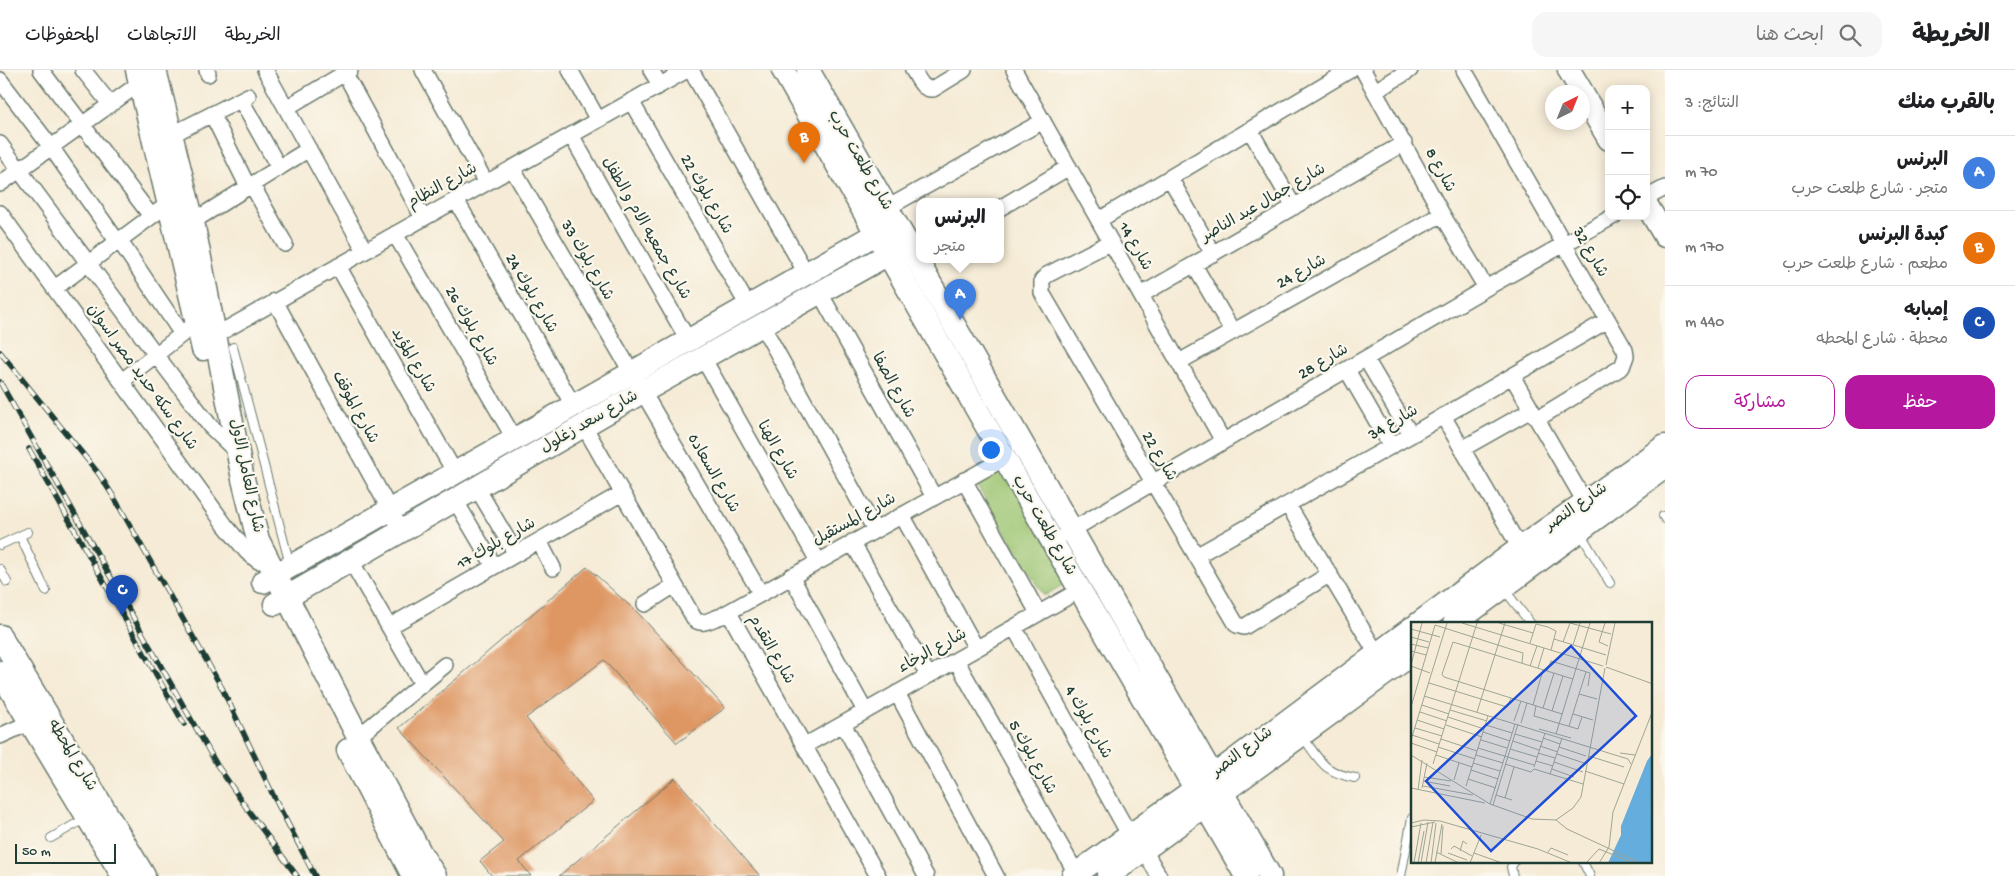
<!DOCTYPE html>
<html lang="ar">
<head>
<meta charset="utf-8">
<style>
  :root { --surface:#fff; --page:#f6f6f6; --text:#202124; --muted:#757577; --line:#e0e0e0; --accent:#b5179e }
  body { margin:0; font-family:"Gochi Hand","Playpen Sans Arabic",sans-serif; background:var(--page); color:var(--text); direction:rtl }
  .controls { position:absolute; right:15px; top:15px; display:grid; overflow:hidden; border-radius:10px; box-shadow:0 2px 12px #0003 }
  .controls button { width:45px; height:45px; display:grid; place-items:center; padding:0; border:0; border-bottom:1px solid var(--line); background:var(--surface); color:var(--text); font:25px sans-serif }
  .compass { position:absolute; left:1545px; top:15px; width:45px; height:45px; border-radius:50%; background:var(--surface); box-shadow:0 2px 12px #0003; rotate:43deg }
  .scale { position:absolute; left:15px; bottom:12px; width:101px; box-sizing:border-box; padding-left:5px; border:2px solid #1f3d34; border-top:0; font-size:14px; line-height:18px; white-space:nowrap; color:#1f3d34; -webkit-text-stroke:4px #fbf7ec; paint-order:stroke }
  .you { position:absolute; left:990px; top:379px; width:18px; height:18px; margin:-12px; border:4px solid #fff; border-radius:50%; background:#1a73e8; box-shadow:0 0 0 8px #1a73e833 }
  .badge { display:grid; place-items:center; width:32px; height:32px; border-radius:50%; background:var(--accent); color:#fff; font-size:16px; font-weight:700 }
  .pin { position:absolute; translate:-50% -41px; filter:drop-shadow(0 1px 2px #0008) }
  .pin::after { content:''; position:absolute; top:26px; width:18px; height:15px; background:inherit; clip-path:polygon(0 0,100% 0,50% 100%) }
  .popup { position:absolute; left:916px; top:128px; width:88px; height:65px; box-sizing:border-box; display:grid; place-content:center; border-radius:10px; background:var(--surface); filter:drop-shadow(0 1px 4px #0005); font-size:16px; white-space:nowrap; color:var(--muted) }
  .popup b { font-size:19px; color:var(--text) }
  .popup::after { content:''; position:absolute; left:50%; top:100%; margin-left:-10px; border:10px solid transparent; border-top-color:var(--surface) }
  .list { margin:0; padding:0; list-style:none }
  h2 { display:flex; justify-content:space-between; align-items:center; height:65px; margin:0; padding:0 20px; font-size:21px }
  h2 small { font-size:16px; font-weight:400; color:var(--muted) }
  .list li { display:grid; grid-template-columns:32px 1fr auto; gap:15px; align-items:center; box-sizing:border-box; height:75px; padding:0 20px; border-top:1px solid var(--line) }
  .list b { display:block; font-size:19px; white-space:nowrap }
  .list p { margin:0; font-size:16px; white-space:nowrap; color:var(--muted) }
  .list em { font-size:16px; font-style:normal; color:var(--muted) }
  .actions { display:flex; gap:10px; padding:15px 20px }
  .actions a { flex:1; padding:11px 0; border:1px solid var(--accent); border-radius:15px; text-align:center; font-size:18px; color:var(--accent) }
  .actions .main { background:var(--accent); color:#fff }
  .icon { flex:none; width:28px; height:28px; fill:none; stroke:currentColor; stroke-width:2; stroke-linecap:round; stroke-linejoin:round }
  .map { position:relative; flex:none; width:1665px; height:806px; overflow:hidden; direction:ltr }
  header { display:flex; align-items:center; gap:30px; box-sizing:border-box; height:70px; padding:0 25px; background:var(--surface); border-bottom:1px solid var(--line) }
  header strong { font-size:24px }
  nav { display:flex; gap:28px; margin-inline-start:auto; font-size:18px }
  .search { width:350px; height:45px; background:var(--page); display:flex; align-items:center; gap:12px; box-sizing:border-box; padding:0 18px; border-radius:15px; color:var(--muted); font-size:19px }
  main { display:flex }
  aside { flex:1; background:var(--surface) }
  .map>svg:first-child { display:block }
  .green { fill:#9bc471; stroke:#5d8052 }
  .building { fill:#de9764 }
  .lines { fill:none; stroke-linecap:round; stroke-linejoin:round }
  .lane-casing { stroke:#6a7a6d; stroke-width:10 }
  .street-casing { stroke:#6a7a6d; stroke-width:18 }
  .secondary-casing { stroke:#6a7a6d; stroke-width:25 }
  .lane { stroke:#fff; stroke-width:8 }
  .street { stroke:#fff; stroke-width:15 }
  .secondary { stroke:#fff; stroke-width:22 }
  .rail-casing { stroke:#1f3d34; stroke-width:5.5 }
  .rail { stroke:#fbf7ec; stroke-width:4; stroke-dasharray:11; stroke-linecap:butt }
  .labels { text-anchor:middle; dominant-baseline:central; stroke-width:4.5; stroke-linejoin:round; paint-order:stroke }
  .street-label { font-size:16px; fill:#1f3d34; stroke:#fbf7ec }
  .inset-road { fill:none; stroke:#9fa595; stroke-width:1 }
  .view { fill:#1d4ed8; fill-opacity:0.15; stroke:#1d4ed8; stroke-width:2.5 }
  .inset-edge { fill:none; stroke:#1f3d34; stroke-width:2.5 }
</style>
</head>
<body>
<header>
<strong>الخريطة</strong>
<div class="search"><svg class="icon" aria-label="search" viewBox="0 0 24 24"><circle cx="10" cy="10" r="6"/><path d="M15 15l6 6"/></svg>ابحث هنا</div>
<nav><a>الخريطة</a><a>الاتجاهات</a><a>المحفوظات</a></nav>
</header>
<main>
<aside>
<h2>بالقرب منك<small>النتائج: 3</small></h2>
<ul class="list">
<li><span class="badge" style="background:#3f7fe0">A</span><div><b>البرنس</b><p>متجر · شارع طلعت حرب</p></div><em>70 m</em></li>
<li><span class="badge" style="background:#e8710a">B</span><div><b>كبدة البرنس</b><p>مطعم · شارع طلعت حرب</p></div><em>170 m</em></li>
<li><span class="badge" style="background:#1a4fb4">C</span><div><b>إمبابه</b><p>محطة · شارع المحطه</p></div><em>440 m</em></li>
</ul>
<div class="actions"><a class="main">حفظ</a><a>مشاركة</a></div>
</aside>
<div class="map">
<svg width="1665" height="806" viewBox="0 0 1665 806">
  <rect width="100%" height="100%" fill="#fbf7ec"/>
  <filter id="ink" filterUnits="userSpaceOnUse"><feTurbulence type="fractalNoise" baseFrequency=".02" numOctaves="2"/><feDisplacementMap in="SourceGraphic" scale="10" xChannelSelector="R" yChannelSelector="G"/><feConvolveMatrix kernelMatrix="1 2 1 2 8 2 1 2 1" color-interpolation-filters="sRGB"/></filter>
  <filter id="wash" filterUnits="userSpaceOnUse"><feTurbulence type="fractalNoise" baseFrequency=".0096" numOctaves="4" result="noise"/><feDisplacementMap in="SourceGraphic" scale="20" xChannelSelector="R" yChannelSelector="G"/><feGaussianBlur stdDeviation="1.12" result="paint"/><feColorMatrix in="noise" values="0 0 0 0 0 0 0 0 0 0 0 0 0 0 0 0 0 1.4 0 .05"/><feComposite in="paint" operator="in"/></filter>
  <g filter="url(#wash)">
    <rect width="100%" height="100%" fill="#f5ebd6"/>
    <path class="green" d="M1004,400L1070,511L1044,526L977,416Z"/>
    <g id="blocks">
      <path class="building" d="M587,497L639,544L725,638L677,673L604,590L526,648L593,731L519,791L531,806H492L480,791L504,772L399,658Z
        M675,708L760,806H559Z"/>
    </g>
  </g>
  <g filter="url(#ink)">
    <use href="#blocks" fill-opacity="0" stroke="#6a7a6d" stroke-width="1"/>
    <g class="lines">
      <defs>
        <path id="lane" d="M233,277L290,495
          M1663,446L1665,449
          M1581,464L1610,513
          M20,466L46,521
          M0,475L28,462
          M0,499L7,512
          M1504,519L1531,554
          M1303,667C1321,692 1323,702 1355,708
          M51,768L86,748
          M1583,792L1590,806
          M1401,806L1412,748
          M1513,806L1511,797L1514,792"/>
        <path id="street" d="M41,0L151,146
          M83,0L110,34
          M207,0L208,4
          M265,0L365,181
          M343,0L423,148
          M423,0L486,113
          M570,0L598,50
          M651,0L660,15
          M691,0L806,203
          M913,0C918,8 922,20 933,19L964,0
          M1014,0L1223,371
          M1363,0L1442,144L1486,218
          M1464,0L1625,280L1626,286L1622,297L1537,349
          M0,10L51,77L117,171
          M1375,21L1410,0
          M241,30L279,98
          M631,31L748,236
          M286,38L350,0
          M212,44L248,117
          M1250,60L1294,137
          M171,65L248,26
          M571,65L688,270
          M0,74L156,285L210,356L238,383
          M512,98L761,524
          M1170,108L1213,184
          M0,114L140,13
          M252,115L285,174
          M1646,128L1665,118
          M456,130L573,335
          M887,138L1043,51
          M1000,138L1069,97
          M0,143L225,455L247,482L258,491
          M1099,150L1350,0
          M187,155L309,79
          M395,164L514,368
          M119,170L182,264
          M1111,172L1047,205L1042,210V223L1235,552L1237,555L1244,557L1330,504
          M1194,195L1233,262
          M338,196L455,403
          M55,218L160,140
          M820,223L934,427
          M1141,225L1404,73
          M275,231L402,462
          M762,255L875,460
          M216,265L687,0
          M703,288L818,491
          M1366,289L1411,365
          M1179,292L1442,144
          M1347,300L1391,376
          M1512,306L1585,432
          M122,311L190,258
          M1443,346L1520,478
          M584,356L695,550C707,558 718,541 731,547L733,550L878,806
          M1462,379L1531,340
          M964,410L1038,543
          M477,418L516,484
          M455,430L494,496
          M1288,435L1377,584
          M902,445L976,578
          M1065,464L1486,218L1614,146
          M539,471L553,498
          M852,472L928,605
          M1196,486L1411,365L1608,250
          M351,491L422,614
          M791,506L865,641
          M645,534L675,515
          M723,545L1005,388
          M389,557L622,423
          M1014,557L1130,766
          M956,590L1076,803
          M897,623L996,806
          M843,654L926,806
          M0,666L31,652
          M358,667L445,595
          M804,676L1080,520
          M1144,780L1159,806"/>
        <path id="secondary" d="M137,0L203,279
          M155,0L193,152L243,409L258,470L358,667L421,784L435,806
          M783,0L1080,520L1246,806
          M808,0L1270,806
          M1569,0L1582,22
          M1582,23L1609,69
          M1646,134L1665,166
          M263,512L890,156
          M275,534L644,321L901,177
          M1418,554L1520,478L1665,376
          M1454,554L1665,397
          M0,566L144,806
          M0,602L123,806
          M348,680L413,806
          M1073,806L1212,707L1412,558
          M1108,806L1412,584"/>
      </defs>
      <use href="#lane" class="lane-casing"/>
      <use href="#street" class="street-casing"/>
      <use href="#secondary" class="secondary-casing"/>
      <use href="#lane" class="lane"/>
      <use href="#street" class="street"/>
      <use href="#secondary" class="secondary"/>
      <defs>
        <path id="rail" d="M0,282L99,404L115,429L222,618L274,727L315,806
          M0,312L217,695L250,743L297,806
          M29,379L184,654"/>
      </defs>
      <use href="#rail" class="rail-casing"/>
      <use href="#rail" class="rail"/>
    </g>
  </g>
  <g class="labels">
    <g class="street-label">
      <text transform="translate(859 91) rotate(60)">شارع طلعت حرب</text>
      <text transform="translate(1439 101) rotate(62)">شارع 8</text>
      <text transform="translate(443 117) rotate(-29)">شارع النظام</text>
      <text transform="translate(705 125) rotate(60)">شارع بلوك 22</text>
      <text transform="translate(1264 134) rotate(-30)">شارع جمال عبد الناصر</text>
      <text transform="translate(645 159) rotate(60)">شارع جمعيه الام و الطفل</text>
      <text transform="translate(1134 177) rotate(61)">شارع 14</text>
      <text transform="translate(1589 183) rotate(60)">شارع 32</text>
      <text transform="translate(586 191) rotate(60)">شارع بلوك 33</text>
      <text transform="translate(1302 203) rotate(-29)">شارع 24</text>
      <text transform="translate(530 224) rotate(60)">شارع بلوك 24</text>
      <text transform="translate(470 257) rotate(60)">شارع بلوك 26</text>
      <text transform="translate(412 291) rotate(60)">شارع المؤيد</text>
      <text transform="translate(1324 293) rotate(-30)">شارع 28</text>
      <text transform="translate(141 308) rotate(54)">شارع سكه حديد مصر اسوان</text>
      <text transform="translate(892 316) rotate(61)">شارع الصفا</text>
      <text transform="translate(354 338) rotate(61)">شارع الموقف</text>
      <text transform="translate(590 353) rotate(-30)">شارع سعد زغلول</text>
      <text transform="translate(1394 354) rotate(-30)">شارع 34</text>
      <text transform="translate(776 381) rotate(60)">شارع الهنا</text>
      <text transform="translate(1158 387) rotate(60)">شارع 22</text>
      <text transform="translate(712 404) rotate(60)">شارع السعاده</text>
      <text transform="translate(245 406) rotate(78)">شارع العامل الاول</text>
      <text transform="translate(1577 438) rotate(-35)">شارع النصر</text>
      <text transform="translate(855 451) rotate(-29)">شارع المستقبل</text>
      <text transform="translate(1043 456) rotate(60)">شارع طلعت حرب</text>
      <text transform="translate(497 475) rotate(-30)">شارع بلوك 17</text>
      <text transform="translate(770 580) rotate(60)">شارع التقدم</text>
      <text transform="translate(933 582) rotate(-29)">شارع الرخاء</text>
      <text transform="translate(1087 653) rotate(61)">شارع بلوك 4</text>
      <text transform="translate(1243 683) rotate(-37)">شارع النصر</text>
      <text transform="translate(71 686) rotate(59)">شارع المحطه</text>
      <text transform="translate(1031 688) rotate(61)">شارع بلوك 5</text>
    </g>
  </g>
  <g transform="translate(1411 552)">
    <rect width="241" height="241" fill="#f5ebd6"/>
    <path d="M241,132V241H197L210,213V204L236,139Z" fill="#65addc"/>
    <path class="inset-road" d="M51,1L192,44M88,1L122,11M159,1L200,12M194,1L188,20L197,24M24,3L112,31L111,41M0,7L29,15M0,15L18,20M143,17L195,33M152,20L159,1M119,21L125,2L137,5L145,9L140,28M0,22L17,26M162,23L169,1M0,29L15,33M0,43L11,1M195,43L204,1M0,44L19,51M119,44L126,24M195,45L242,62M127,46L133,26M136,49L140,39L179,51L177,64M18,61L96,85L100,76M168,72L186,77M13,74L217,137L220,142M11,83L38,92M122,83L132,48M125,84L123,94L167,107L171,95M0,85L24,3M132,86L143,51M39,88L76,99M141,89L152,54M9,90L36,99M66,90L94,1M151,92L33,55L31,52L42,20L162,57M162,92L182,98M37,95L73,107M6,98L33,107M103,99L110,79M110,101L116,81M35,103L71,115M75,103L101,111M158,104L175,50M4,106L31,114M128,107L160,116M72,110L99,119M104,112L131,120M145,112L179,1M1,113L28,122M132,116L149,122M30,117L66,129M0,118L36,1M70,118L96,126M102,119L128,128M0,121L26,130M129,124L147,130M27,125L64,137M148,125L175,134M67,126L123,143M99,127L126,135M127,131L144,136M209,131L224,133M146,132L173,141M0,133L79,182L121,197L145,198L162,186L170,175L194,46M25,133L61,145M65,133L92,141M178,134L213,145M125,139L142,144M143,140L172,150M62,141L89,149M22,142L66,1M94,142L120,150L123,147L172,162M123,145L134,111M141,147L163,155M60,148L87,157M174,149L213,162M139,152L151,116M13,155L40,159M57,157L85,166M43,158L48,141M12,159L39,164M12,164L62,173M55,164L77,94M0,166L74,181M11,166L16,141M7,168L11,138M85,173L101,178M94,176L103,145M79,182L104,102M82,183L107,102M145,198L156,207L229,241M0,201L13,198L29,199L127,227L161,241M0,205L24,200M40,227L43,224L61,234M49,229L52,219L56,222M25,230L48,241M137,230L140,226L157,233M37,231L56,238M63,231L91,241M30,232L32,204M0,240L3,241L10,201M7,241L13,209M10,241L17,200M15,241L22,200M20,241L25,201M24,241L31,202M59,241L70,213M175,241L188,227L222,241M188,241L198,225L202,190L242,88"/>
    <path class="view" d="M160,24L225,94L80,229L15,159Z"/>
    <rect width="241" height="241" class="inset-edge"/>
  </g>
</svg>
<div class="controls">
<button>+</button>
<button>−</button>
<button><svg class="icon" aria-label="locate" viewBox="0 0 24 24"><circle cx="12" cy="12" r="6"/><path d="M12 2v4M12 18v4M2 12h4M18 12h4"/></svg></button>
</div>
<svg class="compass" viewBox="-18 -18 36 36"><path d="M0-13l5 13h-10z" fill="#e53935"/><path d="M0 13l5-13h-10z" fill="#757577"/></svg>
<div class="scale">50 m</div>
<div class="you"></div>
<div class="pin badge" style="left:960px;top:250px;background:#3f7fe0">A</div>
<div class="popup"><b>البرنس</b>متجر</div>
<div class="pin badge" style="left:804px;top:93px;background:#e8710a">B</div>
<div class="pin badge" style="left:122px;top:546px;background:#1a4fb4">C</div>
</div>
</main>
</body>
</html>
